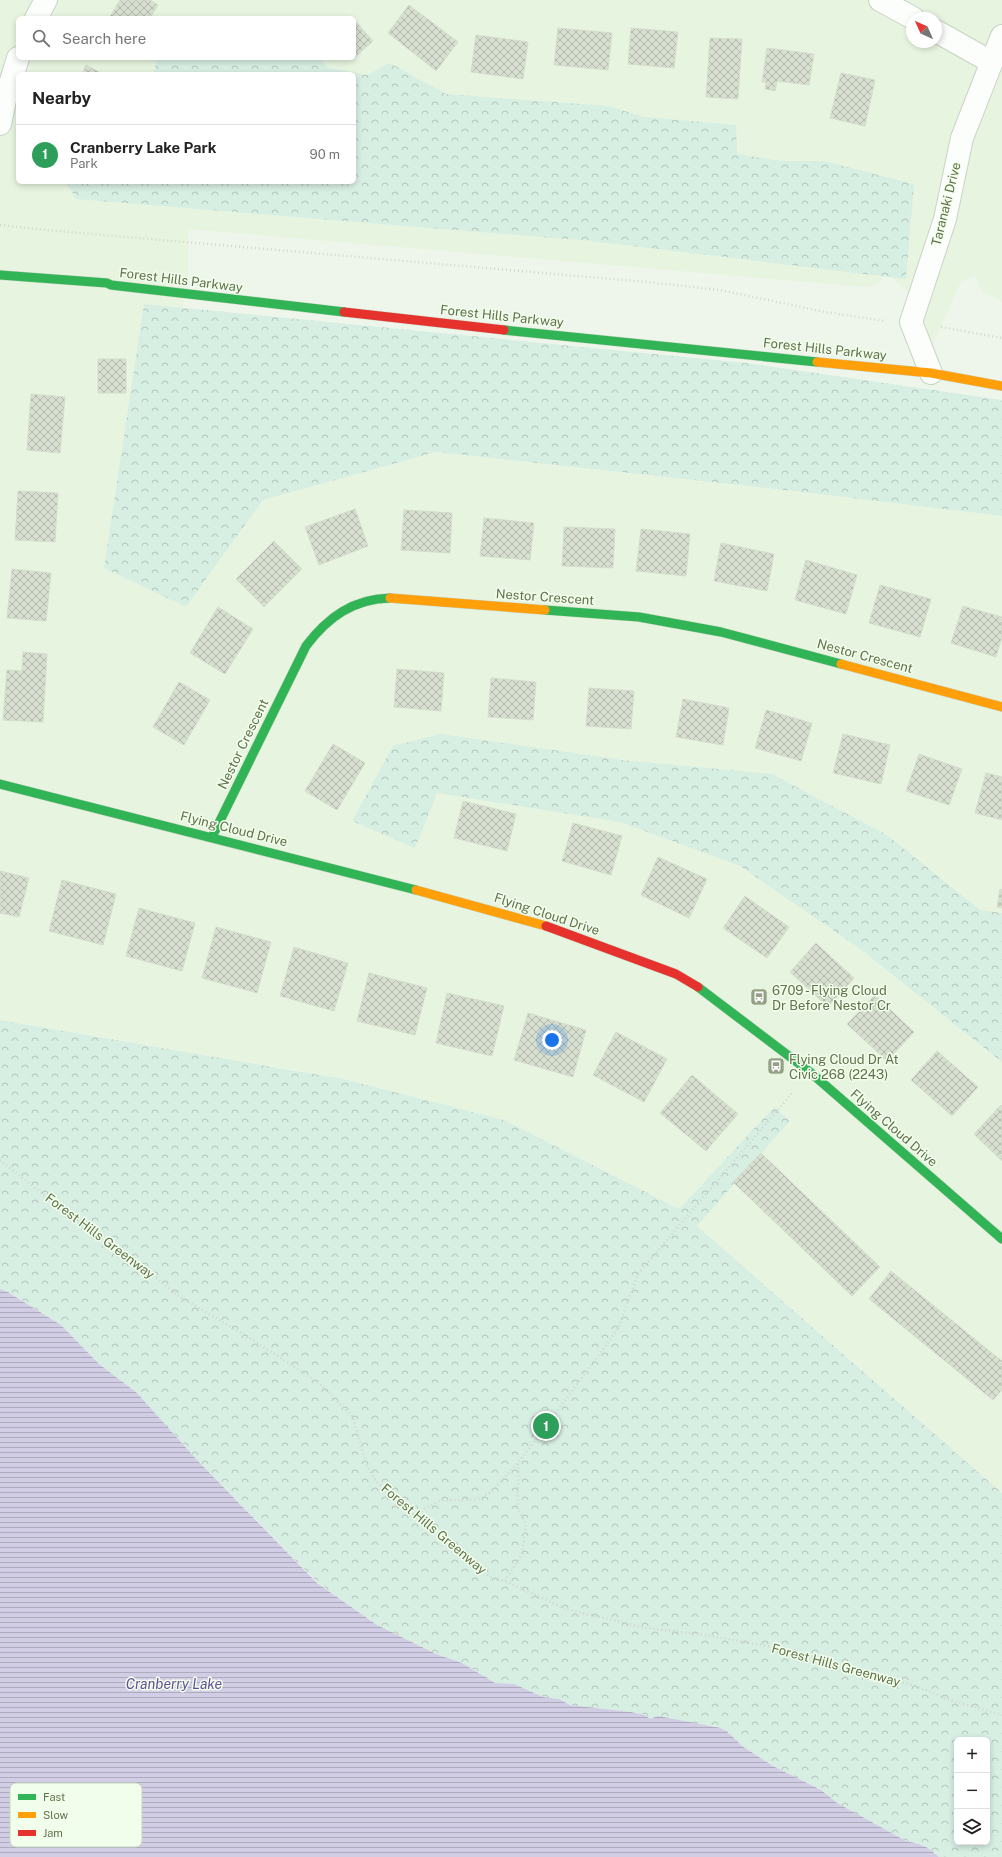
<!DOCTYPE html>
<html lang="en">
<head>
<meta charset="utf-8">
<style>
  :root { --surface:#fff; --page:#f6f6f6; --text:#222; --muted:#767676; --line:#e0e0e0; --accent:#d93025 }
  body { margin:0; font-family:"Public Sans",sans-serif; background:var(--page); color:var(--text) }
  .controls { position:absolute; right:12px; bottom:12px; display:grid; overflow:hidden; border-radius:6px; box-shadow:0 2px 6px #0003 }
  .controls button { width:36px; height:36px; display:grid; place-items:center; padding:0; border:0; border-bottom:1px solid var(--line); background:var(--surface); color:var(--text); font:20px sans-serif }
  .compass { position:absolute; left:906px; top:12px; width:36px; height:36px; border-radius:50%; background:var(--surface); box-shadow:0 2px 6px #0003; rotate:315deg }
  .you { position:absolute; left:552px; top:1040px; width:14px; height:14px; margin:-10px; border:3px solid #fff; border-radius:50%; background:#1a73e8; box-shadow:0 0 0 6px #1a73e833 }
  .badge { display:grid; place-items:center; width:26px; height:26px; border-radius:50%; background:var(--accent); color:#fff; font-size:13px; font-weight:700 }
  .pin { position:absolute; translate:-50% -50%; border:2px solid #fff; box-shadow:0 1px 4px #0006 }
  .list { margin:0; padding:0; list-style:none }
  h2 { display:flex; justify-content:space-between; align-items:center; height:52px; margin:0; padding:0 16px; font-size:17px }
  h2 small { font-size:13px; font-weight:400; color:var(--muted) }
  .list li { display:grid; grid-template-columns:26px 1fr auto; gap:12px; align-items:center; box-sizing:border-box; height:60px; padding:0 16px; border-top:1px solid var(--line) }
  .list b { display:block; font-size:15px; white-space:nowrap }
  .list p { margin:0; font-size:13px; white-space:nowrap; color:var(--muted) }
  .list em { font-size:13px; font-style:normal; color:var(--muted) }
  .icon { flex:none; width:22px; height:22px; fill:none; stroke:currentColor; stroke-width:2; stroke-linecap:round; stroke-linejoin:round }
  .map { position:relative; flex:none; width:1002px; height:1857px; overflow:hidden }
  .search { position:absolute; background:var(--surface); box-shadow:0 2px 6px #0003; left:16px; top:16px; width:340px; height:44px; display:flex; align-items:center; gap:10px; box-sizing:border-box; padding:0 14px; border-radius:6px; color:var(--muted); font-size:15px }
  .panel { position:absolute; background:var(--surface); box-shadow:0 2px 6px #0003; left:16px; top:72px; width:340px; height:112px; border-radius:6px }
  .map>svg:first-child { display:block }
  .residential { fill:#e7f5e0; fill-rule:evenodd }
  .forest { fill:url(#forest-crowns); fill-rule:evenodd }
  .water { fill:url(#water-rules) }
  .building { fill:url(#building-cross-hatch); stroke:#d5decd }
  .lines { fill:none; stroke-linecap:round; stroke-linejoin:round }
  .street-casing { stroke:#cad3c3; stroke-width:24 }
  .fast-casing { stroke:#cbd4c3; stroke-width:10 }
  .slow-casing { stroke:#cbd4c3; stroke-width:10 }
  .jam-casing { stroke:#cbd4c3; stroke-width:10 }
  .path { stroke:#d1d6cb; stroke-width:2.5; stroke-dasharray:1 3; stroke-linecap:butt }
  .street { stroke:#fcfefc; stroke-width:22 }
  .fast { stroke:#30b455; stroke-width:9 }
  .slow { stroke:#ff9f0a; stroke-width:9 }
  .jam { stroke:#e5322d; stroke-width:9 }
  .labels { text-anchor:middle; dominant-baseline:central; stroke-width:3; stroke-linejoin:round; paint-order:stroke }
  .street-label { font-size:13px; fill:#62724c; stroke:#f2feec }
  .poi-label { font-size:13px; fill:#62724c; stroke:#f2feec; text-anchor:start }
  .water-label { font-size:14px; font-style:italic; fill:#615199; stroke:#f2feec }
  .key { fill:#f2feec; stroke:#c7d4bc; stroke-width:1 }
  .key-label { font-size:11px; fill:#62724c }
</style>
</head>
<body>
<div class="map">
<svg width="1002" height="1857" viewBox="0 0 1002 1857">
  <defs>
    <pattern id="forest-crowns" width="20" height="18" patternUnits="userSpaceOnUse"><rect width="20" height="18" fill="#d7eee3"/><path d="M2 6a3 3 0 1 1 6 0M12 15a3 3 0 1 1 6 0" fill="none" stroke="#b2c5ba"/></pattern>
    <pattern id="water-rules" width="6" height="5" patternUnits="userSpaceOnUse"><rect width="6" height="5" fill="#d1cde5"/><path d="M0 2.5h6" fill="none" stroke="#adabbc"/></pattern>
    <pattern id="building-cross-hatch" width="8" height="8" patternUnits="userSpaceOnUse"><rect width="8" height="8" fill="#d7dfd0"/><path d="M0 0l8 8M0 8l8-8" fill="none" stroke="#b2b9ab"/></pattern>
  </defs>
  <rect width="100%" height="100%" fill="#eef6eb"/>
  <path class="residential" d="M0,0H1002V301L983,293L975,276L961,282L924,364L912,296L886,272L879,283L873,286L865,287L188,229V279L183,307L144,304L186,607L263,500L436,452L803,492L1002,516V1493L696,1225L790,1121L774,1107L679,1209L504,1120L301,1071L0,1020ZM18,18H354V58H18ZM912,18H936V42H912ZM18,74H354V182H18Z"/>
  <path class="forest" d="M158,58H319L328,68L367,75L390,63L446,94L608,106L644,117L736,125L737,154L782,161H824L914,184L906,279L591,241L76,199L66,182H354V74H153Z
    M144,304L746,363L1002,400V516L803,492L436,452L263,500L186,607L104,568Z
    M441,734L622,760L772,774L887,835L980,910L1002,913V1062L859,948L740,866L620,822L437,793L415,848L352,821L393,746Z
    M0,1020L343,1079L504,1120L679,1209L774,1107L790,1121L697,1226L1002,1493V1857H939L928,1848L919,1844L906,1841L836,1803L821,1790L773,1766L742,1746L731,1735L721,1728L715,1726L650,1719L645,1715L631,1712L570,1705L559,1699L543,1697L514,1684L495,1683L462,1663L436,1654L377,1625L318,1583L197,1460L137,1393L99,1364L61,1325L9,1292L0,1289ZM957,1740H987V1842H957Z"/>
  <path class="water" d="M0,1289L8,1292L61,1325L99,1364L137,1393L197,1460L317,1583L377,1625L436,1654L462,1663L495,1683L514,1684L543,1697L559,1699L570,1705L631,1712L645,1715L650,1719L658,1716L721,1728L731,1735L742,1746L773,1766L821,1790L837,1803L906,1841L919,1844L928,1848L939,1857H0Z"/>
  <path class="building" d="M120,0H150L158,5L150,18H109Z
    M409,5L458,42L436,71L388,33Z
    M357,23L373,41L354,58V25Z
    M558,28L612,33L608,70L554,65Z
    M631,28L678,32L674,68L628,64Z
    M476,35L528,42L523,79L471,72Z
    M710,38L742,39L738,99L706,97Z
    M767,48L814,54L809,85L777,81L775,91L765,89L766,82H762Z
    M86,65L103,74H82Z
    M841,73L875,80L865,126L830,118Z
    M98,359H126V393H98Z
    M31,394L65,397L60,453L27,450Z
    M18,491L58,493L55,542L15,540Z
    M355,509L368,546L319,565L305,527Z
    M404,510L452,513L450,553L401,550Z
    M484,518L534,523L530,560L480,556Z
    M564,527L615,529L613,568L562,566Z
    M641,529L690,534L686,576L636,571Z
    M274,541L302,569L264,607L236,579Z
    M721,543L774,554L767,591L714,581Z
    M806,560L857,575L846,614L795,600Z
    M12,569L51,573L46,621L7,618Z
    M880,585L931,599L920,637L869,623Z
    M963,606L1002,617V637L996,657L951,643Z
    M218,607L253,629L225,674L190,653Z
    M23,652L47,654L43,722L3,720L7,670L22,671Z
    M397,669L444,673L441,711L394,707Z
    M491,678L536,682L533,720L488,717Z
    M179,682L210,700L184,745L153,727Z
    M589,688L634,691L631,729L586,726Z
    M683,699L729,708L723,745L676,737Z
    M766,710L812,723L801,761L755,748Z
    M843,734L890,745L881,784L833,773Z
    M333,744L365,763L337,810L305,791Z
    M919,754L962,769L949,805L906,791Z
    M986,773L1002,777V820L975,813Z
    M463,801L516,814L507,851L454,838Z
    M573,823L622,836L611,875L562,861Z
    M658,857L707,879L689,918L641,895Z
    M0,871L29,878L19,917L0,913Z
    M62,880L116,894L103,945L49,931Z
    M1000,889L1002,890V908L997,907Z
    M745,896L789,927L767,958L723,928Z
    M139,908L195,923L182,971L126,956Z
    M216,927L271,942L257,993L202,978Z
    M816,943L854,978L828,1007L790,972Z
    M294,947L348,963L334,1011L280,996Z
    M369,973L427,988L415,1035L357,1021Z
    M447,993L504,1006L492,1056L436,1043Z
    M875,995L914,1032L887,1061L847,1024Z
    M528,1013L586,1030L573,1077L514,1060Z
    M616,1032L667,1059L644,1102L593,1075Z
    M937,1051L978,1087L952,1116L911,1080Z
    M692,1075L738,1114L706,1151L660,1113Z
    M1001,1105L1002,1106V1161L974,1134Z
    M761,1153L880,1267L852,1296L733,1182Z
    M891,1271L1002,1361V1390L993,1400L869,1299Z"/>
  <g class="lines">
    <defs>
      <path id="street" d="M880,0L913,18
        M36,18L46,0
        M936,31L991,62
        M0,124L5,100L18,58
        M931,373L911,322L945,219L962,138L1002,36"/>
      <path id="fast" d="M0,275L107,283L111,285L344,312
        M504,330L817,362
        M545,610L639,617L721,632L841,664
        M0,784L416,890
        M212,837L306,646C328,617 353,599 390,598
        M698,987L810,1072L1002,1239"/>
      <path id="slow" d="M817,362L931,373L1002,386
        M390,598L545,610
        M841,664L1002,707
        M416,890L546,926"/>
      <path id="jam" d="M344,312L504,330
        M546,926L676,974L698,987"/>
    </defs>
    <use href="#street" class="street-casing"/>
    <use href="#fast" class="fast-casing"/>
    <use href="#slow" class="slow-casing"/>
    <use href="#jam" class="jam-casing"/>
    <path class="path" d="M0,225L46,230L647,282L720,290L825,312L885,321
      M941,327L1002,338
      M0,1160L89,1231L136,1260L177,1295L248,1337L319,1383L353,1417L366,1464L376,1481L414,1515L492,1578L505,1581L566,1609L646,1628L700,1634L794,1651L847,1669L916,1686L950,1700L1002,1715
      M414,1515L439,1501L478,1499L491,1492L519,1462L618,1329L638,1274L793,1092
      M505,1581L522,1554L526,1524L517,1508L519,1462"/>
    <use href="#street" class="street"/>
    <use href="#fast" class="fast"/>
    <use href="#slow" class="slow"/>
    <use href="#jam" class="jam"/>
  </g>
  <defs>
    <symbol id="bus-square" viewBox="-11 -11 22 22"><rect x="-9" y="-9" width="18" height="18" rx="4" fill="#93a084" stroke="#f2feec"/><path d="M-5-6H5V4H4V6H2V4H-2V6H-4V4H-5ZM-3.5-4V0h7V-4ZM-3.5 1.2v1.5H-2V1.2ZM2 1.2v1.5H3.5V1.2Z" fill="#fff"/></symbol>
  </defs>
  <g fill-rule="evenodd">
    <use href="#bus-square" x="749" y="987" width="20" height="20"/>
    <use href="#bus-square" x="766" y="1056" width="20" height="20"/>
  </g>
  <g class="labels">
    <g class="street-label">
      <text transform="translate(946 204) rotate(-76)">Taranaki Drive</text>
      <text transform="translate(181 280) rotate(7)">Forest Hills Parkway</text>
      <text transform="translate(502 316) rotate(6)">Forest Hills Parkway</text>
      <text transform="translate(825 349) rotate(6)">Forest Hills Parkway</text>
      <text transform="translate(545 597) rotate(4)">Nestor Crescent</text>
      <text transform="translate(865 656) rotate(15)">Nestor Crescent</text>
      <text transform="translate(243 744) rotate(-64)">Nestor Crescent</text>
      <text transform="translate(234 829) rotate(14)">Flying Cloud Drive</text>
      <text transform="translate(547 914) rotate(18)">Flying Cloud Drive</text>
      <text transform="translate(894 1128) rotate(41)">Flying Cloud Drive</text>
      <text transform="translate(100 1236) rotate(37)">Forest Hills Greenway</text>
      <text transform="translate(434 1529) rotate(40)">Forest Hills Greenway</text>
      <text transform="translate(836 1665) rotate(15)">Forest Hills Greenway</text>
    </g>
    <g class="poi-label">
      <text x="772" y="990">6709 - Flying Cloud<tspan x="772" dy="15">Dr Before Nestor Cr</tspan></text>
      <text x="789" y="1059">Flying Cloud Dr At<tspan x="789" dy="15">Civic 268 (2243)</tspan></text>
    </g>
    <g class="water-label">
      <text x="174" y="1684">Cranberry Lake</text>
    </g>
  </g>
  <rect x="10" y="1783" width="132" height="64" rx="6" class="key"/>
  <rect x="18" y="1794" width="18" height="6" fill="#30b455"/>
  <rect x="18" y="1812" width="18" height="6" fill="#ff9f0a"/>
  <rect x="18" y="1830" width="18" height="6" fill="#e5322d"/>
  <g class="key-label">
    <text x="43" y="1801">Fast</text>
    <text x="43" y="1819">Slow</text>
    <text x="43" y="1837">Jam</text>
  </g>
</svg>
<div class="controls">
<button>+</button>
<button>−</button>
<button><svg class="icon" aria-label="layers" viewBox="0 0 24 24"><path d="M12 4l9 5-9 5-9-5zM3 14l9 5 9-5"/></svg></button>
</div>
<svg class="compass" viewBox="-18 -18 36 36"><path d="M0-13l5 13h-10z" fill="#e53935"/><path d="M0 13l5-13h-10z" fill="#767676"/></svg>
<div class="you"></div>
<div class="pin badge" style="left:546px;top:1426px;background:#2e9e5b">1</div>
<div class="search"><svg class="icon" aria-label="search" viewBox="0 0 24 24"><circle cx="10" cy="10" r="6"/><path d="M15 15l6 6"/></svg>Search here</div>
<section class="panel">
<h2>Nearby<small></small></h2>
<ul class="list">
<li><span class="badge" style="background:#2e9e5b">1</span><div><b>Cranberry Lake Park</b><p>Park</p></div><em>90 m</em></li>
</ul>
</section>
</div>
</body>
</html>
